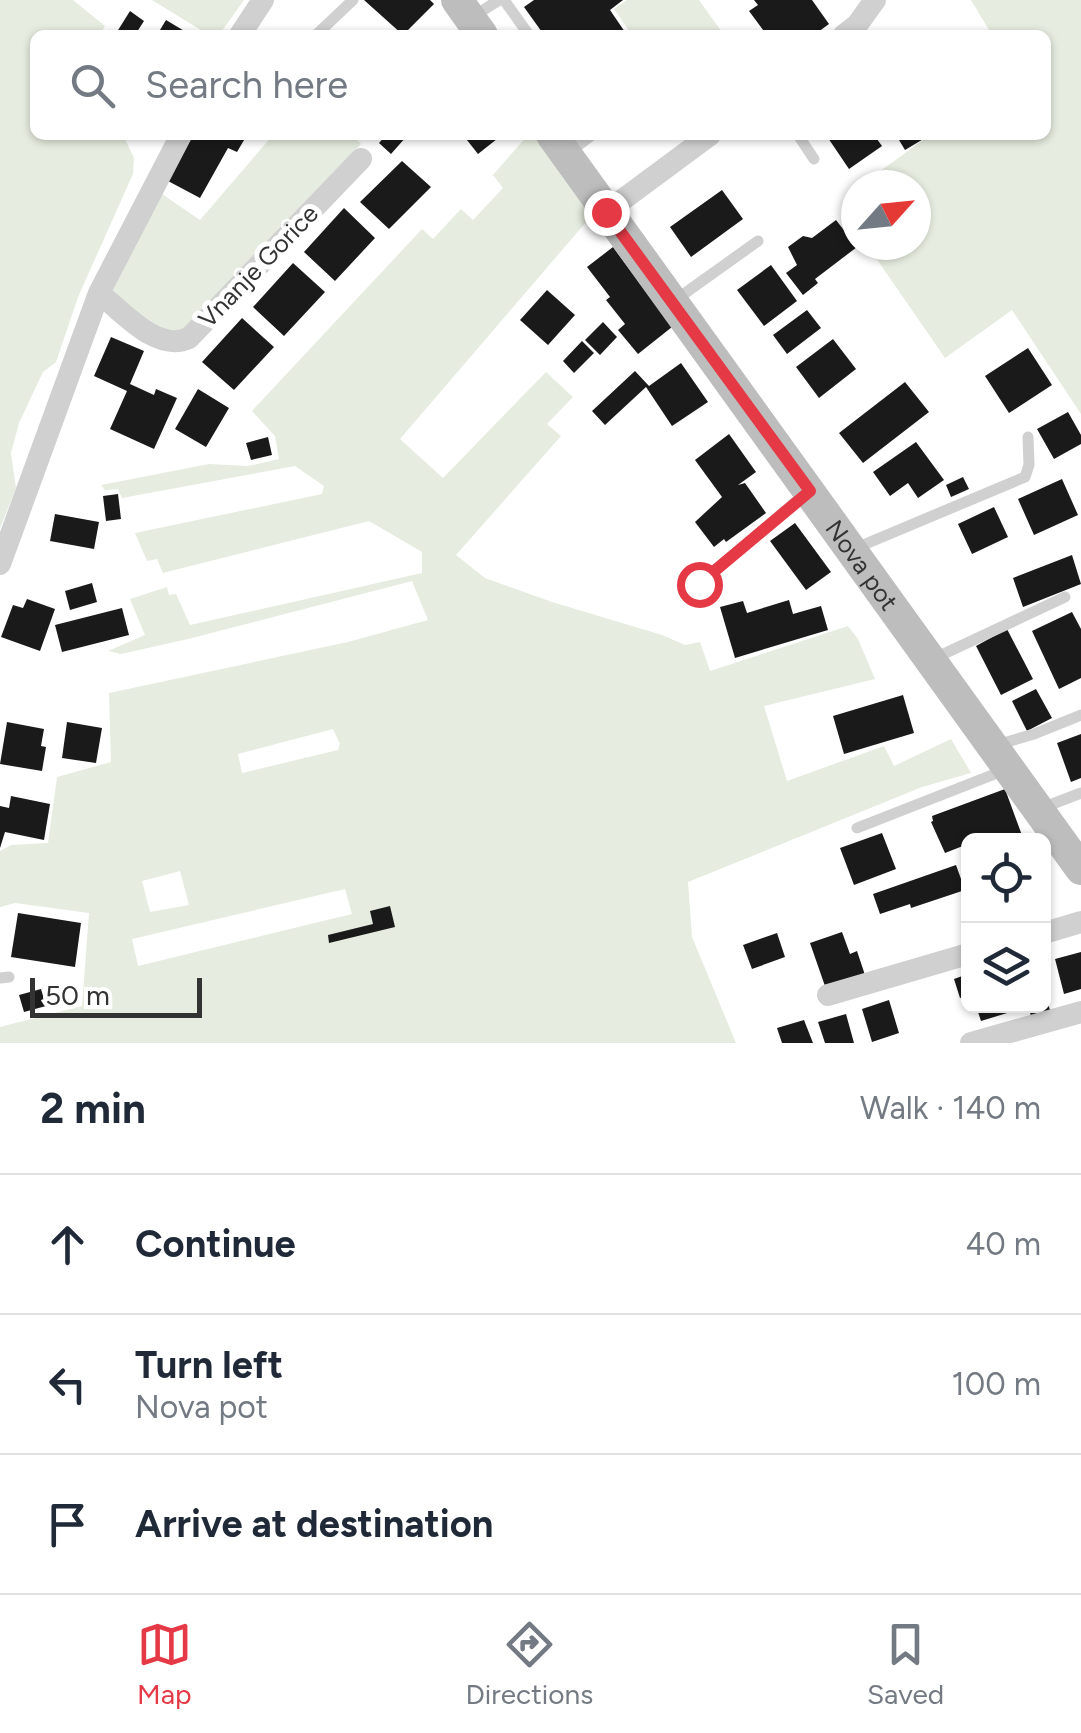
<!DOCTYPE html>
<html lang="en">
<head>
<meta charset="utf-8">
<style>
  :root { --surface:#fff; --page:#f6f6f7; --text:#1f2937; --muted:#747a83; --line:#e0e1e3; --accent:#e63946 }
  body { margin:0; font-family:Figtree,sans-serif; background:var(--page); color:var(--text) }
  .controls { position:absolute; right:30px; bottom:30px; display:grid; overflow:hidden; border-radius:15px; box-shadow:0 2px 8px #0004 }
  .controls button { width:90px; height:90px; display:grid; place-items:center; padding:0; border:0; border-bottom:2px solid var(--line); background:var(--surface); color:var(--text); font:50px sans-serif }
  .compass { position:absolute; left:841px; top:170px; width:90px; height:90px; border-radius:50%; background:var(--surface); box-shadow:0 2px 8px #0004; rotate:63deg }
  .scale { position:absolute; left:30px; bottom:25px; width:172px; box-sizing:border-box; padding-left:10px; border:5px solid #333; border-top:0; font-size:28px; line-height:35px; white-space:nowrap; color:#333; -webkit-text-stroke:8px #fff; paint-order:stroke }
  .stop { position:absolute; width:30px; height:30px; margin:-22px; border:8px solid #e63946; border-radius:50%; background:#fff }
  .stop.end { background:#e63946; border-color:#fff; box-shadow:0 2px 10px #0008 }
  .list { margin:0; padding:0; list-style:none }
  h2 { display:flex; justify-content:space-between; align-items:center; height:130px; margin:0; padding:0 40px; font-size:42px }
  h2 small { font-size:32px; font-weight:400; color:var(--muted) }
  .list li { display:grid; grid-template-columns:65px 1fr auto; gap:30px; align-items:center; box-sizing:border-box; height:140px; padding:0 40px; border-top:2px solid var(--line) }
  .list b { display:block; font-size:38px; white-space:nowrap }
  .list p { margin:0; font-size:32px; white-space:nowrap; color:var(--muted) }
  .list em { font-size:32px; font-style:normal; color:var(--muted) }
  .icon { flex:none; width:55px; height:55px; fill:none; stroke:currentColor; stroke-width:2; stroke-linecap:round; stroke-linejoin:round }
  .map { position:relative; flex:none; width:1081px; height:1043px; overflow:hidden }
  .search { position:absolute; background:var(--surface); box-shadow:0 2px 8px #0004; left:30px; right:30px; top:30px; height:110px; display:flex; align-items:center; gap:25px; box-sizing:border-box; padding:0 35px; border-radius:15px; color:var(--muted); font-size:38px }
  .sheet { height:550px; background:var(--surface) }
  nav { display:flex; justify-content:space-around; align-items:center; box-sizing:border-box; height:140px; border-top:2px solid var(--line); background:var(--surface); font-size:28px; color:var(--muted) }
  nav a { display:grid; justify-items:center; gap:5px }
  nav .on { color:var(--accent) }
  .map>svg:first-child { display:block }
  .green { fill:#e6ecdf; fill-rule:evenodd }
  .building { fill:#1a1a1a }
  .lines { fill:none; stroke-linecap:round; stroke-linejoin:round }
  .lane { stroke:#d0d0d0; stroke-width:11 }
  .street { stroke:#d0d0d0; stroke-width:22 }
  .secondary { stroke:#bdbdbd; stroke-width:32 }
  .route { stroke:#e63946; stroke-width:12 }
  .labels { text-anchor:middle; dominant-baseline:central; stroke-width:10; stroke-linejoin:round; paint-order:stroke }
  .street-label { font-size:25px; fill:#333; stroke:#fff }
</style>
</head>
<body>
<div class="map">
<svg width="1081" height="1043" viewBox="0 0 1081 1043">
  <rect width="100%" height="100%" fill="#fff"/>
  <path class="green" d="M0,0H73L105,26L99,35H35V135H123L134,158L133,174L78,297L56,362L43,372L19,423L11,453L16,488L0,528Z
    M152,0H244L219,35H209Z
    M627,0H699L724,35H632L614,9Z
    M971,0H1081V414L1012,310L945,358L867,245H916V185H861L930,135H1046V35H992Z
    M273,135H353L361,144L182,330L165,334L115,296L112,288L159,192L200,220Z
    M528,135H535L593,214L400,439L443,478L546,372L573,397L547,424L561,436L456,555L485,578L552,602L662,635L685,645L700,642L710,671L848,626L858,639L875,679L764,706L787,781L884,746L894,766L951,739L971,773L922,787L688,882L692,937L736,1043H0V1027L82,1006L89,913L15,903L0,907V851L11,845L48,843L57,777L111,762L109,693L348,642L428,620L412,581L188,639L121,654L108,651L145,635L130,599L167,587L169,595L176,594L190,625L422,573V552L369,521L163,573L157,559L147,561L135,533L322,494L324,486L295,466L122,498L118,489L105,490L101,485L209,464L248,466L279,459L275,436L252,411L422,229L433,239L461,209L473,220L503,188L493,175ZM333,729L340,744L338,750L242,773L238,754ZM180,871L189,905L150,912L142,881ZM345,889L352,914L138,966L132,939Z"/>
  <path class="building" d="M364,0H430L434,4L403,35Z
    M534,0H623L610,10L627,35H544L524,7Z
    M754,0H812L829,24L814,35H776L772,30L766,34L749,11L758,5Z
    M130,11L144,21L135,35H115Z
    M166,20L191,35H157Z
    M193,135H247L237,152L228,148L200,198L168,181Z
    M386,135H404L406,137L391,154L379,143Z
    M463,135H502L478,154Z
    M826,135H874L882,146L849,169Z
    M896,135H930L905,150Z
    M402,161L431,187L389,229L360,202Z
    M722,190L743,219L691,257L670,227Z
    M344,208L375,238L335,281L304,252Z
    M836,220L857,247L815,279L818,283L803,295L786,273L797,265L788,247L803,236L812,238Z
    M613,247L672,327L638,354L618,330L625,324L606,300L610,297L587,267Z
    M293,263L325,292L284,336L253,307Z
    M771,265L797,301L764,326L737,290Z
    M547,290L575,315L548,345L520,320Z
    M807,310L821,328L787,354L773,335Z
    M242,318L274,347L234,390L202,362Z
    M603,322L617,337L600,355L585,340Z
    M111,337L144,351L130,384L154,395L156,389L177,398L154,449L110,429L127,391L94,376Z
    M833,339L856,369L819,398L796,367Z
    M582,341L594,353L574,373L563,361Z
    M1028,348L1052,385L1009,413L985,376Z
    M681,363L708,402L672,426L646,387L605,425L592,411L635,371L649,386Z
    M905,382L929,412L863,463L839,433Z
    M198,389L229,408L206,447L175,429Z
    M1068,412L1081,435V444L1054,459L1037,429Z
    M729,434L756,472L738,485L745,483L766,513L726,542L724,539L714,547L695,522L722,497L695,460Z
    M268,437L272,455L251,460L246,443Z
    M916,442L944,480L918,498L908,483L890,496L873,472Z
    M963,477L969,489L951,497L946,485Z
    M1062,479L1078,515L1034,535L1018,499Z
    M118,494L121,519L106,521L103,496Z
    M994,507L1008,537L972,554L958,524Z
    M55,514L99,522L94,549L50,541Z
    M795,523L831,572L806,590L770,541Z
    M1072,555L1081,584L1023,607L1013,578Z
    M92,583L97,602L70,610L65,591Z
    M27,599L55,609L40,651L1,637L13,605L23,608Z
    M789,600L793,614L821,606L828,630L735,658L720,607L743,601L747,613Z
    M122,608L129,635L62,652L55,625Z
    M1072,612L1081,629V678L1059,689L1032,631Z
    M1007,629L1033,679L1001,695L976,646Z
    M1036,689L1052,718L1027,731L1012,701Z
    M903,695L914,733L844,754L833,716Z
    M7,722L44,729L41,746L46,747L42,771L0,764Z
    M67,722L102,728L96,763L62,758Z
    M1081,734V778L1071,782L1057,743Z
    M1005,789L1023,838L968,841V844L945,853L931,822L933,821L932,816Z
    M11,796L50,804L44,840L5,832L0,848V806L9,808Z
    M882,833L896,869L854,885L840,848Z
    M956,865L965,890L911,908L910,904L880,914L873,894Z
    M390,906L395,927L329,943L328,935L373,924L370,911Z
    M18,913L81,923L75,967L11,957Z
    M842,932L850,954L857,951L865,975L826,989L810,943Z
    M777,933L785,957L752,969L743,945Z
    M1081,952V989L1064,994L1055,959Z
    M968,974V995L960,998L954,979Z
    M41,989L46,1006L24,1012L19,995Z
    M1044,992L1050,1010L1031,1016L1028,1006H1044Z
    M889,1000L899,1033L872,1042L862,1009Z
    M976,1006H1016L1017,1010L981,1021Z
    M846,1014L854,1043H825L818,1022Z
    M804,1020L813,1043H782L777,1028Z"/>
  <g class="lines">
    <path class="lane" d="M504,0L529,35
      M474,16L499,0
      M316,35L353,0
      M798,135L814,159
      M569,152L592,135
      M674,301L758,241
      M856,548L1025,477L1029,465L1028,437
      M699,584L806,493
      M935,658L1065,597
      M997,745L1034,734L1081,715
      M1042,808L1081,793
      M857,828L1005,770
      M0,978L9,977"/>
    <path class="street" d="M240,35L263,0
      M844,35L857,25L875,0
      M606,212L710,135
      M99,293C123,312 157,353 189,338L361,159
      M0,564L99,293L181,135
      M1044,933L1081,922
      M828,995L968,954
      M971,1043L1081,1012"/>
    <g class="secondary">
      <path d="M457,0L482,35"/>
      <path id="s1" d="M552,135L1081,869"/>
    </g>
  </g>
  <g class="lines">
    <path class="route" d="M606,212L810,491L699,584"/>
  </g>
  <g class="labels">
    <g class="street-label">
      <text transform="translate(258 266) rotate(-46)">Vnanje Gorice</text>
      <text stroke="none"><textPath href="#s1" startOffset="530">Nova pot</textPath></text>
    </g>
  </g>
</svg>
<div class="controls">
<button><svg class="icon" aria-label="locate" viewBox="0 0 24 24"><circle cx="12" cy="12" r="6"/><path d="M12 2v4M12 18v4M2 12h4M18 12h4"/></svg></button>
<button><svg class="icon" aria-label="layers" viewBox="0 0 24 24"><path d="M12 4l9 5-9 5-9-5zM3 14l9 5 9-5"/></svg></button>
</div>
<svg class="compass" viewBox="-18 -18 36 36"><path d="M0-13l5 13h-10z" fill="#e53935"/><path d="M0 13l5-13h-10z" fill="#747a83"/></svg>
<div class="scale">50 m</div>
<div class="stop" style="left:699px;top:584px"></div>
<div class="stop end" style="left:606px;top:212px"></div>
<div class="search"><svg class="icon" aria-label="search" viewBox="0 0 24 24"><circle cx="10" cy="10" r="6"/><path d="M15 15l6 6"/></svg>Search here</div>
</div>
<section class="sheet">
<h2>2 min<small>Walk · 140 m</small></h2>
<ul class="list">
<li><svg class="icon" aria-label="ahead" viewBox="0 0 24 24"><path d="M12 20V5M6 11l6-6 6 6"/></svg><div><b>Continue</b></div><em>40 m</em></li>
<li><svg class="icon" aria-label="left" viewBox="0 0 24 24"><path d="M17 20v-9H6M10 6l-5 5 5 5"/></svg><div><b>Turn left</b><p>Nova pot</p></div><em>100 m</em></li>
<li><svg class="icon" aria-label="arrive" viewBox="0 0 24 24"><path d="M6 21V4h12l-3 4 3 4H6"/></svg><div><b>Arrive at destination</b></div></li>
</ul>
</section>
<nav>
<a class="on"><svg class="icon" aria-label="map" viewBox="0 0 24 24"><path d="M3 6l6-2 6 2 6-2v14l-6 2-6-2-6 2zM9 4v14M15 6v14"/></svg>Map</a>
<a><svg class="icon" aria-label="directions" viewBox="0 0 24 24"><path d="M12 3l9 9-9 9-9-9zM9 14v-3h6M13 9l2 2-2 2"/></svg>Directions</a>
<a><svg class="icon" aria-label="saved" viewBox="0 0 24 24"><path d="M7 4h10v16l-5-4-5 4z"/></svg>Saved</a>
</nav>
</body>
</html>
